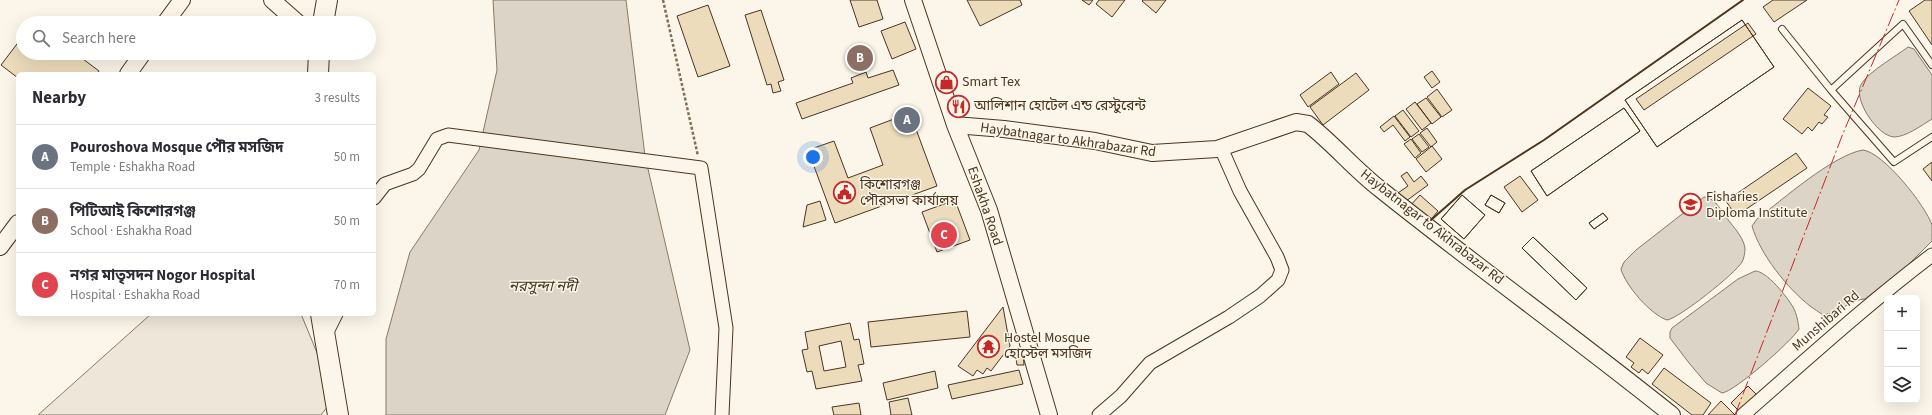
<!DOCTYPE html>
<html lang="en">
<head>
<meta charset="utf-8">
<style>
  :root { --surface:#fff; --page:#f7f7f7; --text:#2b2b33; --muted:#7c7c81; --line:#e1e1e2; --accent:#111827 }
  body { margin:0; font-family:"Source Sans 3","Noto Sans Bengali",sans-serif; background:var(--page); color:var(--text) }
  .controls { position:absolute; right:12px; bottom:12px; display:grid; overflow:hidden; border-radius:6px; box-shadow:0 4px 16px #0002 }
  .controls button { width:36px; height:36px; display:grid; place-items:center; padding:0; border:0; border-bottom:1px solid var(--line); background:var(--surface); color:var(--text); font:20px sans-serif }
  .you { position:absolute; left:813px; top:157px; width:14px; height:14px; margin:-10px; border:3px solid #fff; border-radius:50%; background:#1a73e8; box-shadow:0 0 0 6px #1a73e833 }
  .badge { display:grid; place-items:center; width:26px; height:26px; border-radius:50%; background:var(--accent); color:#fff; font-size:13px; font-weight:700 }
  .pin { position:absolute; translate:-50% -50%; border:2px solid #fff; box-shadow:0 1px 4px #0006 }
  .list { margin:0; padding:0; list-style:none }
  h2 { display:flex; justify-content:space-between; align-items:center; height:52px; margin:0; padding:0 16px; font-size:17px }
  h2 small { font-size:13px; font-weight:400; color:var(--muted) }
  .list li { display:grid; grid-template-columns:26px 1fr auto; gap:12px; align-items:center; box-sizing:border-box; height:64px; padding:0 16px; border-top:1px solid var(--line) }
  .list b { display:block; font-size:15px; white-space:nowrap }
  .list p { margin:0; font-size:13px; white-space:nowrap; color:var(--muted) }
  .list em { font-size:13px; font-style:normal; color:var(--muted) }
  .icon { flex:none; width:22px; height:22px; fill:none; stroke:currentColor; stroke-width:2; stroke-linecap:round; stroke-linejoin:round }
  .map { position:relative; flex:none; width:1932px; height:415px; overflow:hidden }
  .search { position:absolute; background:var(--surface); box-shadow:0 4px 16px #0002; left:16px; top:16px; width:360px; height:44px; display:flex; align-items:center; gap:10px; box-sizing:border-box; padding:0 14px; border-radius:22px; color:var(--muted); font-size:15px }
  .panel { position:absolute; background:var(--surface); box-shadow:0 4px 16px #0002; left:16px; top:72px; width:360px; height:244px; border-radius:6px }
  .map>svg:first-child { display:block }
  .green { fill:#ede6d9; stroke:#887966 }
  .water { fill:#dcd4c6; stroke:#887966 }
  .building { fill:#ecdcbc; stroke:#4a3520; fill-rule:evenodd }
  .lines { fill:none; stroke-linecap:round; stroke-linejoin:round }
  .service-casing { stroke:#4a3520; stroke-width:8 }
  .minor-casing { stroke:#4a3520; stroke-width:15 }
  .tertiary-casing { stroke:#4a3520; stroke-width:18 }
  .primary-casing { stroke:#4a3520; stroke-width:22 }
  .path { stroke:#7f6f5c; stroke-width:2.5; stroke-dasharray:3 2; stroke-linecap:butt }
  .service { stroke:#fbf6e9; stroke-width:6 }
  .minor { stroke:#fbf6e9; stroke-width:13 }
  .tertiary { stroke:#fbf6e9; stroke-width:16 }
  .primary { stroke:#fbf6e9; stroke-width:20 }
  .wall { stroke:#4a3520; stroke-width:2 }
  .power { stroke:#c62828; stroke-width:1; stroke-dasharray:14 3 2 3; stroke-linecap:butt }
  .labels { text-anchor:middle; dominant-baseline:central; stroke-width:3; stroke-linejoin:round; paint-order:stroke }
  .poi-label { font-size:14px; fill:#4a3520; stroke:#fbf6e9; text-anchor:start }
  .street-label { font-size:14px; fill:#4a3520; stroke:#fbf6e9 }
  .water-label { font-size:15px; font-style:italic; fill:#4a3520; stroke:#fbf6e9 }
</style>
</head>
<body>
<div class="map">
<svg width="1932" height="415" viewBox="0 0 1932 415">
  <rect width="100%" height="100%" fill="#fbf6e9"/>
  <path class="green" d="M151,314H301L320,360L328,406L321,415H38Z"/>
  <path class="water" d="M493,0H626L645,156L690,350L665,415H386V339L410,252L479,150L497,70Z
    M1908,47L1914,49L1932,75V119C1922,125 1906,137 1894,137C1877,136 1851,97 1862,83C1871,70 1895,57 1908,47Z
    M1863,150C1884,153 1925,205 1932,225C1932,229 1932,236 1932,241L1905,268L1865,299C1852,299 1839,313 1823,315C1819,312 1814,309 1810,306C1787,288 1760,254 1752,226L1757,219C1782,200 1833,155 1863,150Z
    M1704,197C1713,197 1719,207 1724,214C1730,224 1743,235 1745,248C1745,252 1744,259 1742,262C1736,273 1678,319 1667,320C1651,315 1625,285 1621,269L1624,262L1636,250Z
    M1755,271C1767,271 1787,297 1793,307C1797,314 1798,322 1799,329C1792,341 1734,392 1722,393L1706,383L1689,363L1670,338V332L1672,328L1738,279Z"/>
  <path class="building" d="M850,0H877L883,19L859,27Z
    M967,0H1020L1022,5L980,26Z
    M1082,0H1093L1089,5Z
    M1099,0H1125L1112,17L1096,4Z
    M1143,0H1166L1156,13L1142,1Z
    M1773,0H1807L1774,22L1763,7Z
    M1925,0H1932V45L1909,11Z
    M708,5L730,66L698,77L677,16Z
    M761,10L784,80L778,82L781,91L773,93L771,84L767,85L745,15Z
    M1742,20L1774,67L1657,147L1625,100Z
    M1742,20L1774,67L1657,147L1625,100Z
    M905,22L916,49L892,59L881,31Z
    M1748,23L1756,34L1644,110L1636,99Z
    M23,36V53H75L99,71L97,74H18V78L1,65Z
    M893,70L899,85L802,119L796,103L853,83L851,78L866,72L868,78Z
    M1432,71L1440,82L1432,88L1424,77Z
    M1331,72L1339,84L1308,107L1300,95Z
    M1356,73L1369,90L1323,125L1310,107Z
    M1808,88L1831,106L1824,115L1828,117L1822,124L1819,122L1812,131L1808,127L1802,134L1783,119Z
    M1437,89L1452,110L1442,117L1427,97Z
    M1426,98L1441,117L1432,124L1417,104Z
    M1415,102L1431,123L1422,130L1406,109Z
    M1624,108L1640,131L1547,196L1531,171Z
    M1624,108L1640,131L1547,196L1531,171Z
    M1403,110L1419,131L1411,137L1395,116Z
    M910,113L937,186L835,223L808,150L834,141L848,178L883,165L870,128Z
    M1394,116L1410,137L1405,141L1393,125L1384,132L1380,127Z
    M1427,128L1437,142L1431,147L1420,133Z
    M1419,134L1429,147L1422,152L1412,139Z
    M1411,139L1421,153L1415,158L1404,144Z
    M1432,146L1442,159L1426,172L1416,159Z
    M1796,153L1807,168L1736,216L1726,201Z
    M1932,162V181L1923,169Z
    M1407,172L1414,182L1421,176L1428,185L1402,204L1395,195L1408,186L1401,176Z
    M1520,176L1538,200L1522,212L1504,187Z
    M1420,195L1438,211L1428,223L1409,207Z
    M1462,195L1485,215L1464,239L1441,219Z
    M1462,195L1485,215L1464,239L1441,219Z
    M1491,195L1505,203L1499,213L1485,205Z
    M1491,195L1505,203L1499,213L1485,205Z
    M955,200L970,240L937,252L922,212Z
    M820,201L826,220L803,227L807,205Z
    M1603,213L1608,219L1594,229L1589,223Z
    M1603,213L1608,219L1594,229L1589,223Z
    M1533,237L1587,288L1576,300L1522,248Z
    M1533,237L1587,288L1576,300L1522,248Z
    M1003,307L1010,346L991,371L987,368L983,374L977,370L973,376L958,366Z
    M967,311L970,337L871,347L868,322Z
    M850,323L854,340L859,339L864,364L858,365L862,381L816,389L812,371L807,372L802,350L808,349L805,332ZM841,341L846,367L824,371L819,346Z
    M1640,338L1663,355L1648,374L1642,369L1639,373L1631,367L1634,363L1626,357Z
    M1023,351L1024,365H1017L1015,352Z
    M1664,368L1711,403L1703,415H1692L1652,384Z
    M1019,370L1023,384L952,399L948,385Z
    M935,371L938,388L887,400L883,383Z
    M1748,386L1757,395L1740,412L1731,403Z
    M908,398L912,415H891L889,402Z
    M1721,401L1735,415H1708Z
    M859,403L861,415H834L832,407Z"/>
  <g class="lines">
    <defs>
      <path id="service" d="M1782,29L1831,90L1894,162L1932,137
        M1831,90L1903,24L1932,65"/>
      <path id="minor" d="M374,198L385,184L413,174L419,169L437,139L448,135L701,168L726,328L722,415
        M325,336L336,314
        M1099,415L1121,396L1150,363L1229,317L1260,296L1278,280L1282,270L1277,257L1240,191L1221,148
        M1743,415C1805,361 1866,305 1932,255"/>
      <path id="tertiary" d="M272,0L298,23
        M913,0L955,125L989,210L1049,415
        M165,23L182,0
        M128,74L143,53
        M955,125L1004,129L1095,141L1152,153L1217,149L1296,122L1308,124C1334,144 1354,169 1380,189C1476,266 1576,338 1672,415
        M0,247L18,223"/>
      <path id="primary" d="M323,23L327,0
        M318,74L319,53
        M321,314L338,415"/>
    </defs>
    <use href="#service" class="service-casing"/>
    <use href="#minor" class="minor-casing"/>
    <use href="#tertiary" class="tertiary-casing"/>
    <use href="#primary" class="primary-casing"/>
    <path class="path" d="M663,0L698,156"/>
    <use href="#service" class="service"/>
    <use href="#minor" class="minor"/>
    <use href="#tertiary" class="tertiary"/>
    <use href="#primary" class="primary"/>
    <path class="wall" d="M1431,220L1465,190L1544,140L1743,0"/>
    <path class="power" d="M1735,415L1842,136L1899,0"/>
  </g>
  <defs>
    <symbol id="shop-ring" viewBox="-11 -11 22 22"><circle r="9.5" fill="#fbf6e9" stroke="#c62828" stroke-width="1.5"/><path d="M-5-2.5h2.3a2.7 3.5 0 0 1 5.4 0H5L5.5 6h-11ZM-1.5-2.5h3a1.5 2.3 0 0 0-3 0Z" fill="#c62828"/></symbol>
    <symbol id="restaurant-ring" viewBox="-11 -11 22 22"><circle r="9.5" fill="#fbf6e9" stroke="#c62828" stroke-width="1.5"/><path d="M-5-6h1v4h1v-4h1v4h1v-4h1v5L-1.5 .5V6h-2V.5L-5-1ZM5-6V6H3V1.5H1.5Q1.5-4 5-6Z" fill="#c62828"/></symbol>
    <symbol id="civic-ring" viewBox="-11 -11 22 22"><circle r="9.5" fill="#fbf6e9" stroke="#c62828" stroke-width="1.5"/><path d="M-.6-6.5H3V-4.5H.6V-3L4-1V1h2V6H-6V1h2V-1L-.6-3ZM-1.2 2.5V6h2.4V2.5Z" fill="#c62828"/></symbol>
    <symbol id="university-ring" viewBox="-11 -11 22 22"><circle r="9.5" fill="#fbf6e9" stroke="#c62828" stroke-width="1.5"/><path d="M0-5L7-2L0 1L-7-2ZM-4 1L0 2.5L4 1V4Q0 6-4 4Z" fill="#c62828"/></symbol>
    <symbol id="temple-ring" viewBox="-11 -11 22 22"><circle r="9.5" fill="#fbf6e9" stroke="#c62828" stroke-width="1.5"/><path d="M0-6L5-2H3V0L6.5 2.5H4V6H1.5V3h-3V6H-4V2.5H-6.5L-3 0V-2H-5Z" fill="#c62828"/></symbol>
  </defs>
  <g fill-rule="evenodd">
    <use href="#shop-ring" x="934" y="70" width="25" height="25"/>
    <use href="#restaurant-ring" x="946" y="94" width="25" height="25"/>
    <use href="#civic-ring" x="832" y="180" width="25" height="25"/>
    <use href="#university-ring" x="1678" y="192" width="25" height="25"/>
    <use href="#temple-ring" x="976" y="334" width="25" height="25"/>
  </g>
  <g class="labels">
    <g class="poi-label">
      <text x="962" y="82">Smart Tex</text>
      <text x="974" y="106">আলিশান হোটেল এন্ড রেস্টুরেন্ট</text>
      <text x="860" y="185">কিশোরগঞ্জ<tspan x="860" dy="16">পৌরসভা কার্যালয়</tspan></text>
      <text x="1706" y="197">Fisharies<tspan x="1706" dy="16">Diploma Institute</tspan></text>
      <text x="1004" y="338">Hostel Mosque<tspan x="1004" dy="16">হোস্টেল মসজিদ</tspan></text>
    </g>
    <g class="street-label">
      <text transform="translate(1068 140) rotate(8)">Haybatnagar to Akhrabazar Rd</text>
      <text transform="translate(985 206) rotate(71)">Eshakha Road</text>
      <text transform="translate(1432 227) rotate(38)">Haybatnagar to Akhrabazar Rd</text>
      <text transform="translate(1826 321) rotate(-41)">Munshibari Rd</text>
    </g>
    <g class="water-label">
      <text x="543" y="286">নরসুন্দা নদী</text>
    </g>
  </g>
</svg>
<div class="controls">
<button>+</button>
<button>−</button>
<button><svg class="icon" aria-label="layers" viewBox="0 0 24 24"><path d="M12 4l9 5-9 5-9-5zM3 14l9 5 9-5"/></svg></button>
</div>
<div class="you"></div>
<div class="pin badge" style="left:907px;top:120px;background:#6b7280">A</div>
<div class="pin badge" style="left:860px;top:58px;background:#8d6e63">B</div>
<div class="pin badge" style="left:944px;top:235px;background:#e0444e">C</div>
<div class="search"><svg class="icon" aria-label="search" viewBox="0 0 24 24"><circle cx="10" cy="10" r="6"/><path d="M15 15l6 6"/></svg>Search here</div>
<section class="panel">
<h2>Nearby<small>3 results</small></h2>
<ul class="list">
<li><span class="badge" style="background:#6b7280">A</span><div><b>Pouroshova Mosque পৌর মসজিদ</b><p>Temple · Eshakha Road</p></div><em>50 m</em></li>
<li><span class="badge" style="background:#8d6e63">B</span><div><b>পিটিআই কিশোরগঞ্জ</b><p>School · Eshakha Road</p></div><em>50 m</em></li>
<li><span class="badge" style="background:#e0444e">C</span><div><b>নগর মাতৃসদন Nogor Hospital</b><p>Hospital · Eshakha Road</p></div><em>70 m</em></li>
</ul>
</section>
</div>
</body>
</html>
